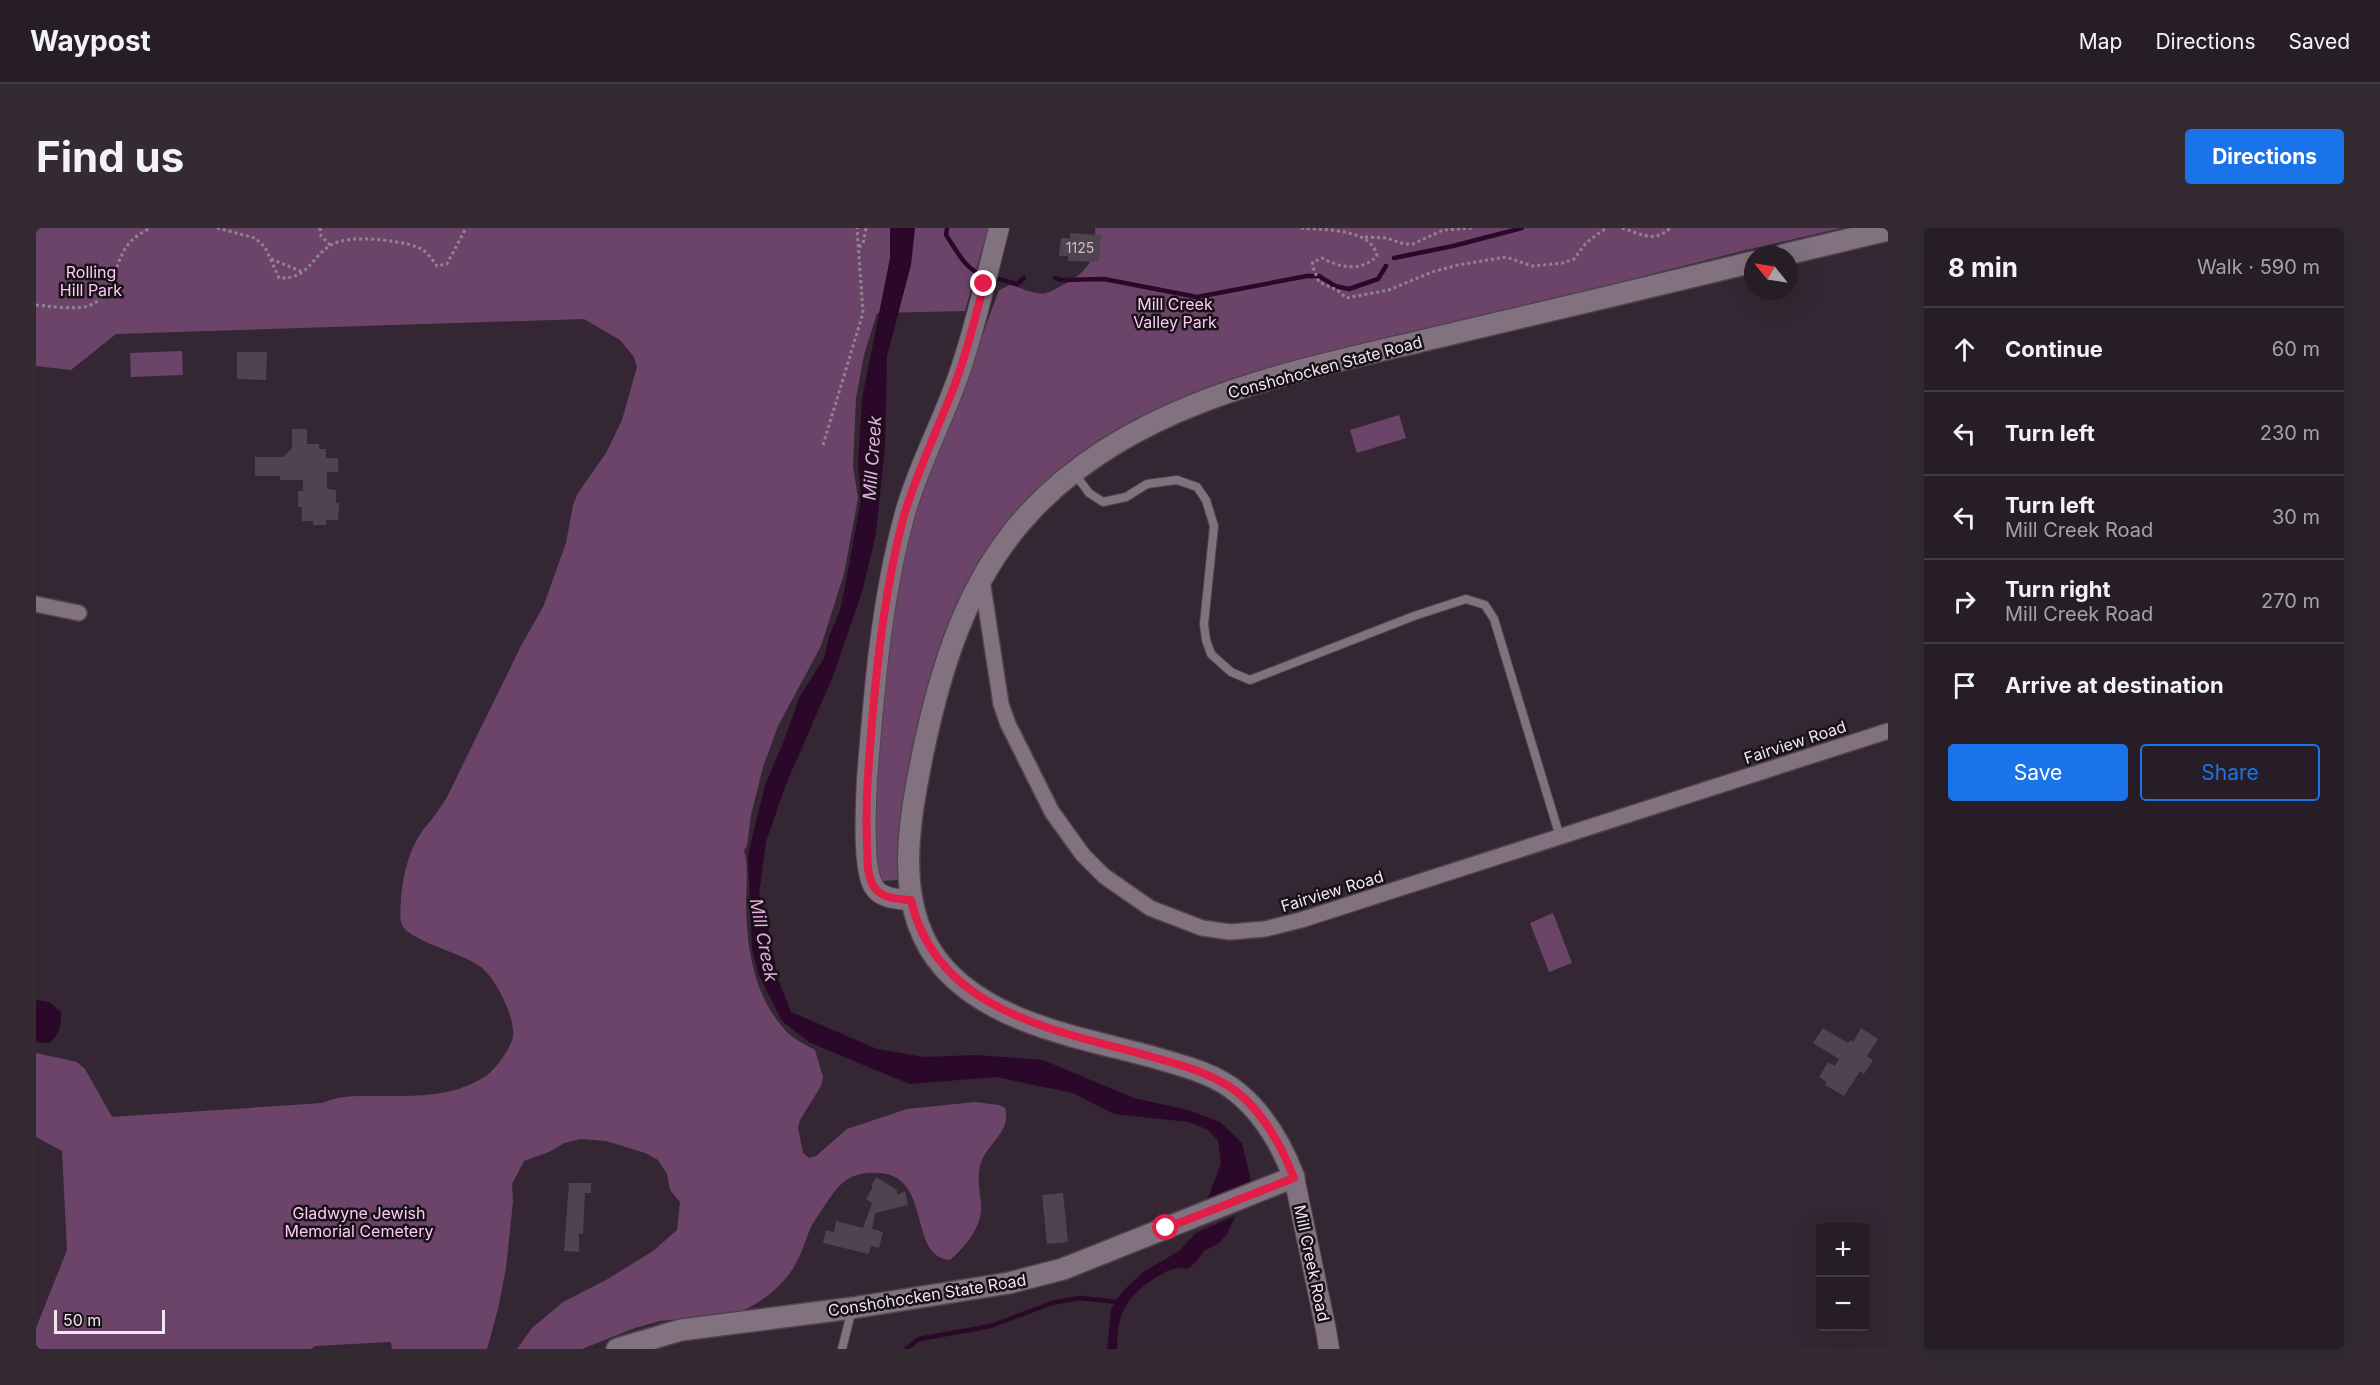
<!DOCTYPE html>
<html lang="en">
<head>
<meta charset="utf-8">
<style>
  :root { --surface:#271d26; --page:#332a32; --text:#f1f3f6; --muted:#a4a2a7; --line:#433b43; --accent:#1a73e8 }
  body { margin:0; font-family:Inter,sans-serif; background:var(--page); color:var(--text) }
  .controls { position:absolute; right:18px; bottom:18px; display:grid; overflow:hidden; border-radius:6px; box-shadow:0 6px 24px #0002 }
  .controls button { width:54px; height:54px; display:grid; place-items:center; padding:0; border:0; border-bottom:2px solid var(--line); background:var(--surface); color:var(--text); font:30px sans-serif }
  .compass { position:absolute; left:1708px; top:18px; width:54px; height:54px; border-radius:50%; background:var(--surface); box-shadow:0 6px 24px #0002; rotate:300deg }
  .scale { position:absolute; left:18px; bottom:15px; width:111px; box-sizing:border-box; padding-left:6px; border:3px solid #f0e7ef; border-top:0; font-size:16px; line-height:21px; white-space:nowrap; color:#f0e7ef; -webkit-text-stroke:4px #181217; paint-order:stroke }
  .stop { position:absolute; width:18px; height:18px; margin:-14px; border:4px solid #e11d48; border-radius:50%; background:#fff }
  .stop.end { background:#e11d48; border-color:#fff; box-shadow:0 2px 6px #0008 }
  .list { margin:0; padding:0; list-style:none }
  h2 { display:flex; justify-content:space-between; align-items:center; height:78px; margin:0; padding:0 24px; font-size:26px }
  h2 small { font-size:20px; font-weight:400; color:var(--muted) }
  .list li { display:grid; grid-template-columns:39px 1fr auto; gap:18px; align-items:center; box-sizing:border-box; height:84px; padding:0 24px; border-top:2px solid var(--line) }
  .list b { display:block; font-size:22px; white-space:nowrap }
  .list p { margin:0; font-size:20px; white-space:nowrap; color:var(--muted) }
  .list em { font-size:20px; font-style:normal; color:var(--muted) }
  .actions { display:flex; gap:12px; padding:18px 24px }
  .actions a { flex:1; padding:14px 0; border:2px solid var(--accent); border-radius:6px; text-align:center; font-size:21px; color:var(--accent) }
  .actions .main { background:var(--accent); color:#fff }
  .icon { flex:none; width:33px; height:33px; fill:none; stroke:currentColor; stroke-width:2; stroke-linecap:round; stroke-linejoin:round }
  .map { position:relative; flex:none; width:1852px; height:1121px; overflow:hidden; border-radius:6px }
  header { display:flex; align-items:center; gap:36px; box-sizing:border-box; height:84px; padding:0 30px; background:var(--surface); border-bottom:2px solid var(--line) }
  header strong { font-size:28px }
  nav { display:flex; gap:33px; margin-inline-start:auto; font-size:21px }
  .intro { display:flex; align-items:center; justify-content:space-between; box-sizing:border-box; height:144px; padding:0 36px }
  h1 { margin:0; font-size:42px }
  .button { padding:15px 27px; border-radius:6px; background:var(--accent); color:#fff; font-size:21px; font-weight:700 }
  main { display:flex; gap:36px; padding:0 36px }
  aside { flex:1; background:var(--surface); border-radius:6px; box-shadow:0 6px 24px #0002 }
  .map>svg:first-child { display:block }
  .green { fill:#6c4469 }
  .water { fill:#2b0729 }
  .pier { fill:#342733 }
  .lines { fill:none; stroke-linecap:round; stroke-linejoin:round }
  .stream { stroke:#2b0729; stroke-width:4.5 }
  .building { fill:#51424f }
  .service-casing { stroke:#4f444d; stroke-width:10 }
  .minor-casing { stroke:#4f444d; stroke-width:18 }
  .tertiary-casing { stroke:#4f444d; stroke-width:22 }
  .secondary-casing { stroke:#4f444d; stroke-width:24 }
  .path { stroke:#8f848e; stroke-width:3; stroke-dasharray:3 3; stroke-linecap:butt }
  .service { stroke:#827280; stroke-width:8 }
  .minor { stroke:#827280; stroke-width:15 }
  .tertiary { stroke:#827280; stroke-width:20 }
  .secondary { stroke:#827280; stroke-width:21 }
  .route { stroke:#e11d48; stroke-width:8 }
  .labels { text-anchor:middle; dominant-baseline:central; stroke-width:5; stroke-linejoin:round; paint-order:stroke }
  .number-label { font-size:14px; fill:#c8bec7 }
  .park-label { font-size:16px; fill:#fec9f9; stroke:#181217 }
  .street-label { font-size:16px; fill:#f0e7ef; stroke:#181217 }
  .water-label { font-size:18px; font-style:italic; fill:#ecabe6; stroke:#181217 }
</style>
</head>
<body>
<header>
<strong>Waypost</strong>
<nav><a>Map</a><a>Directions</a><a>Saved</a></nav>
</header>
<div class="intro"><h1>Find us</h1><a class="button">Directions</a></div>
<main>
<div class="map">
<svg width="1852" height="1121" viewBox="0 0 1852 1121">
  <rect width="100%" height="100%" fill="#342733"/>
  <path class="green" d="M0,0H952L929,83L841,85L828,127L820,170L817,239L822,270L808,346L785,418L742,498L727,539L715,587L711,618L708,622C713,639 710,660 710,677C711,723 718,770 752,805C759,812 770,817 779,822L787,849L785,858L764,892L762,900L767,925L773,930L780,928L811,901L871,881L939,874L963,877L969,880C976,905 949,916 944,938C941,951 944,964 945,976C947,998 930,1018 914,1032C869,1029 900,940 834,945C812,946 803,956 791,974C786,981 781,989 776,997C770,1009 767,1023 760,1035C748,1058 722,1078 698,1086L624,1093L599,1100L546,1121H481L496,1100L527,1074L570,1052L617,1023L641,1002L644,974L634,962L631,946L622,932L609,925L570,913L545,911L528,915L513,924L488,933L476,956L477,974L470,1040L462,1081L451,1121H356L355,1114L279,1118L275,1121H0V1100L31,1022L26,923L0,909V825L41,834L49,841L76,889L286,875C304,867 320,868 340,868C378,868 416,870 450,848C459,842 476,819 477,808C479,789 460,751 445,739C427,725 373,713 366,697C363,690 365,679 365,670C367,647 373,621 387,602C396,591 404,581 411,569L485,418L507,379L530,315L537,277L542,265L570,225L586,192L601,139L598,129L584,112L548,91L80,106L35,142L0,138Z
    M1059,0H1805L1706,23L1232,144L1162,168L968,304L874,554L862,652L845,653L838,620L840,513L862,341L880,264L935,138L963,62L974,57C983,59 992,64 1001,65C1010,67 1016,63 1023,59C1051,45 1062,32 1059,0Z
    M146,123L147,147L95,149L94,125Z
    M1363,187L1370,210L1321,225L1314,202Z
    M1517,685L1536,735L1513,744L1494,695Z"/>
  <path class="water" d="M854,0H879L875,37L851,128L849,217L840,306L826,364L796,451L750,556L730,614L723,666L733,704L742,751L755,784L841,821L888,829L941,827L1007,832L1098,870L1152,882L1184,894L1206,915L1215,953L1191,1006L1183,1015L1168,1023L1159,1035L1151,1041C1141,1038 1132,1042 1124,1047C1091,1067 1081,1083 1081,1121H1071L1075,1081L1086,1064L1107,1044L1143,1023L1157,1008L1185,936L1182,912L1172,902L1153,894L1078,886L1037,865L960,849L874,856L820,834L773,814L746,793L723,748L716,721L712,627L729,557L749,510L763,470L788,430L793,408L804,382L812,343L825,271L822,236L826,171L854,30Z
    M0,772L13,774L25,784C26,796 23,808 13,815L0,814Z"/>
  <path class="pier" d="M1205,958L1207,976L1201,987L1153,1008L1166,976Z"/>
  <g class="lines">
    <path class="stream" d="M911,0L910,7C920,21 929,42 947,47
      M1358,30L1417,18L1486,0
      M955,49L981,56L988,50
      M1019,50L1024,52L1068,51L1161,69L1271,48H1283L1299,58L1313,61L1342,51L1350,38
      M870,1121L883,1111L955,1098L1016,1075L1044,1070L1082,1074"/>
  </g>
  <path class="building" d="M1034,5L1065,7L1063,34L1032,33V28H1023L1025,10H1034Z
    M201,124H231L230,152L201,151Z
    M256,201H271V216H283V221H290V230H302V244H291V261L300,262V275H303L302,292H290V297H277V293H266V279H262V263H267V252H244V248H219V229H248L256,220Z
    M1787,800L1812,815L1814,812L1817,814L1825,800L1842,811L1831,828L1837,832L1828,846L1824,843L1808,868L1789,857L1791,854L1783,849L1792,834L1799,838L1803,831L1777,815Z
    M840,949L861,962V967L869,963L872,977L839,985L836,1001L847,1004L843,1020L835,1018L833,1026L787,1015L790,1002L798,1004L800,993L827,1000L836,975L830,971L837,959L835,958Z
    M533,955H555V965H549L547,1006H543V1024L528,1023Z
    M1027,965L1032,1014L1011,1016L1006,967Z"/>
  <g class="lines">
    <defs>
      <path id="service" d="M1039,246L1053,265L1067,274L1090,269L1111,256L1141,252L1161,259L1170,272L1178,298L1168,396L1170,412L1175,426L1195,444L1214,452L1378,388L1430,371L1449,377L1458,391L1524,609
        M806,1121L816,1081"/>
      <path id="minor" d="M946,352L965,476L972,496L1016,584L1047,627L1068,648L1114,680L1166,700L1194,704L1229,701L1265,692L1852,503
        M0,376L43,385"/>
      <path id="tertiary" d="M875,672C863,671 845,671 838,659C826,641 830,574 831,551C838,463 845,374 868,289C881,241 905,197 922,149C939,101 950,50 963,0
        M1258,949L1290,1102L1293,1121"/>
      <path id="secondary" d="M1747,27L1852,2
        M581,1121L645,1102L816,1080L973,1055L1027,1041L1258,949C1246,918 1229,887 1202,865C1178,845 1147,838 1117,829C1048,810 959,797 908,740C857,683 872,599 886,529C904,441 931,351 994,284C1103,167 1272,141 1419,105C1518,82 1618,58 1717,34"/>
    </defs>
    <use href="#service" class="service-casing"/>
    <use href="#minor" class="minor-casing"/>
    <use href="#tertiary" class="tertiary-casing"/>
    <use href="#secondary" class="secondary-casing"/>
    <path class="path" d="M181,0L219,10L229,19L243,50C272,52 275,29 295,17C312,6 362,12 381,19C390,22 396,31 401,38L411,36L430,0
      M284,0L285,8L294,17
      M1265,0C1288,2 1336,0 1341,28C1325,44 1305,40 1286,30L1277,34L1276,37L1283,54L1301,62L1310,70L1353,62L1396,44L1422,37L1470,29L1496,38L1527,35L1538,31L1550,15L1570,0
      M1586,0C1603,5 1618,16 1634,0
      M1329,9L1350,10L1368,16H1377L1407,2L1437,0
      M823,19L827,16L830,0
      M235,31L267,44
      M0,77C13,78 40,82 52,78C74,71 77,43 87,25C92,13 103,6 114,0
      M787,217L827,85L821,0"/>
    <use href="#service" class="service"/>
    <use href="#minor" class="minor"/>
    <use href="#tertiary" class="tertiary"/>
    <use href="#secondary" class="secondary"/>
  </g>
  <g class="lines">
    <path class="route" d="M948,56C938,94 929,132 914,169C898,209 879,249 867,291C850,357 842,425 836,493C833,533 829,574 831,615C832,629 830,647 838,659C846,671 863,671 875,672C901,785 1021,802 1116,829C1146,837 1175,845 1200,863C1228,885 1245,917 1258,950L1130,1000"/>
  </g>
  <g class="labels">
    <g class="number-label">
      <text x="1044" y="19">1125</text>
    </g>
    <g class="park-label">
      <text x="55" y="44">Rolling<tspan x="55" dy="18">Hill Park</tspan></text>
      <text x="1139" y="76">Mill Creek<tspan x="1139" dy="18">Valley Park</tspan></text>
      <text x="323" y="985">Gladwyne Jewish<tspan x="323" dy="18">Memorial Cemetery</tspan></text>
    </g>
    <g class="street-label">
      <text transform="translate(1289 139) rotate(-15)">Conshohocken State Road</text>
      <text transform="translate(1759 514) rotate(-18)">Fairview Road</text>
      <text transform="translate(1296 663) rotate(-17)">Fairview Road</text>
      <text transform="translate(1276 1035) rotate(78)">Mill Creek Road</text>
      <text transform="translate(891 1067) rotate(-9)">Conshohocken State Road</text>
    </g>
    <g class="water-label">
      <text transform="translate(836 230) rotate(-86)">Mill Creek</text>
      <text transform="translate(728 712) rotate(79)">Mill Creek</text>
    </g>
  </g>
</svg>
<div class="controls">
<button>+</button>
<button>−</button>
</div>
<svg class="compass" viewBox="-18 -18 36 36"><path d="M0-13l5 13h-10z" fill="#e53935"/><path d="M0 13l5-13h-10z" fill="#a4a2a7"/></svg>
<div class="scale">50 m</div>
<div class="stop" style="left:1130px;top:1000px"></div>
<div class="stop end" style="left:948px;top:56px"></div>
</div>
<aside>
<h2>8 min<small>Walk · 590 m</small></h2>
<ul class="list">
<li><svg class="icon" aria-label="ahead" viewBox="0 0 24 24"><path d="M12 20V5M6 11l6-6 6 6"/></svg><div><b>Continue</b></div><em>60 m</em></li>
<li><svg class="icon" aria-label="left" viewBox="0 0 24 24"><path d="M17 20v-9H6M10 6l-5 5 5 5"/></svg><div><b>Turn left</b></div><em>230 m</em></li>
<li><svg class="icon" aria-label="left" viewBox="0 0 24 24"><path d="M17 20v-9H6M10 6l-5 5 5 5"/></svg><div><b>Turn left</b><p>Mill Creek Road</p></div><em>30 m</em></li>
<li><svg class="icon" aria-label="right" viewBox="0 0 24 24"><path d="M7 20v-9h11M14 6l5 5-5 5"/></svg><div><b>Turn right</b><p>Mill Creek Road</p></div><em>270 m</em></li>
<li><svg class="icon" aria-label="arrive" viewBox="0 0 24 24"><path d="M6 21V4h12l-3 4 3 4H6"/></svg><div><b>Arrive at destination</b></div></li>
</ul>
<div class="actions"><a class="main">Save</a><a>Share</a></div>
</aside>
</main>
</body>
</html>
